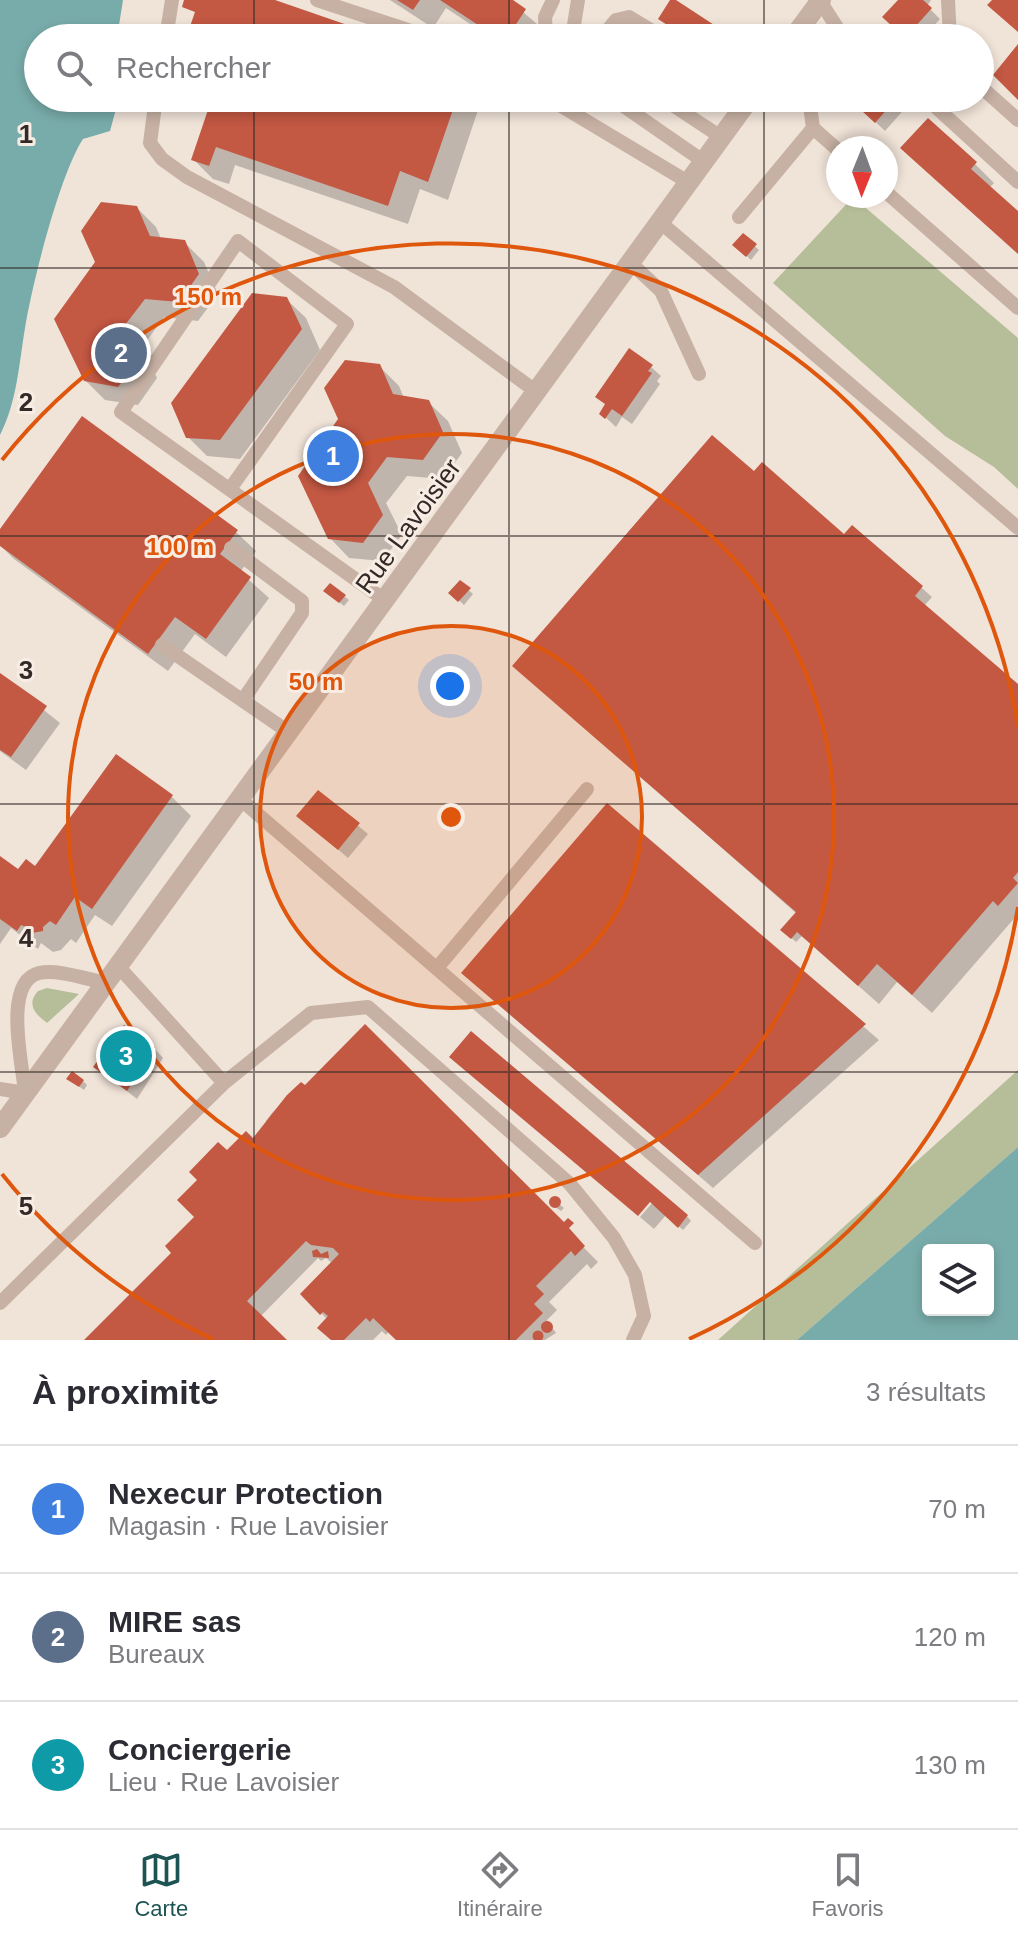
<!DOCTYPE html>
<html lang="fr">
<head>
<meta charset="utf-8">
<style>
  :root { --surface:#fff; --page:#f7f7f7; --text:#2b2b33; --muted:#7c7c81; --line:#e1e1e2; --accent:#1d5352 }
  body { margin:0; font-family:Arial,sans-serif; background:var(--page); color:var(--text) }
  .controls { position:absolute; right:24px; bottom:24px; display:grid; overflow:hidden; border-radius:8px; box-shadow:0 4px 12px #0003 }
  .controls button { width:72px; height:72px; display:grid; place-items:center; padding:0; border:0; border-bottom:2px solid var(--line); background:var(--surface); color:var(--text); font:40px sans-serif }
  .compass { position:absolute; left:826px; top:136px; width:72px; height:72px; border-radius:50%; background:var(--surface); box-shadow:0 4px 12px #0003; rotate:181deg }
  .you { position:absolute; left:450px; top:686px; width:28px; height:28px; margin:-20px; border:6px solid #fff; border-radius:50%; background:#1a73e8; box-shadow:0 0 0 12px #1a73e833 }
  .badge { display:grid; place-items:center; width:52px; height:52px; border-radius:50%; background:var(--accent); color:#fff; font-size:26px; font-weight:700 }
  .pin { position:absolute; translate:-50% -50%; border:4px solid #fff; box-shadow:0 2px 8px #0006 }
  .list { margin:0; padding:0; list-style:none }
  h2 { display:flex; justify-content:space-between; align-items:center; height:104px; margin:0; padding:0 32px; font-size:34px }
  h2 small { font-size:26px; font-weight:400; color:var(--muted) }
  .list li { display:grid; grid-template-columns:52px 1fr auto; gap:24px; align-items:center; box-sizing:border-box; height:128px; padding:0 32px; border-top:2px solid var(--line) }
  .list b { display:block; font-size:30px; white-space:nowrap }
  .list p { margin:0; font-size:26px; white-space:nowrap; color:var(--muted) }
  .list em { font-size:26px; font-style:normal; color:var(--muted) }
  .icon { flex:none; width:44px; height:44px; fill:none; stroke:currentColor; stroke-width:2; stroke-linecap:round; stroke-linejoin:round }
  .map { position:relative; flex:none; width:1018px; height:1340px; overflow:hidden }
  .search { position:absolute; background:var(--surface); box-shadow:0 4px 12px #0003; left:24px; right:24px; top:24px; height:88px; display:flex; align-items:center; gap:20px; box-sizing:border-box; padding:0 28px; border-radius:44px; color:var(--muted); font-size:30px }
  .sheet { height:488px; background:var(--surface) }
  nav { display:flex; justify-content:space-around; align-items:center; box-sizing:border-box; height:112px; border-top:2px solid var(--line); background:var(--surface); font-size:22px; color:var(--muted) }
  nav a { display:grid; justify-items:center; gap:4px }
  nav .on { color:var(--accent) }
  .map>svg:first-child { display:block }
  .green { fill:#b5be98 }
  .water { fill:#78acaa; fill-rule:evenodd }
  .shadow { fill:#0003 }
  .building { fill:#c35843 }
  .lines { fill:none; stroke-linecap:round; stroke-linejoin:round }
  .lane { stroke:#c7b1a4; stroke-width:14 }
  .street { stroke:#c7b1a4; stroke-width:20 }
  .grid { fill:none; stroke:#332926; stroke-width:2; stroke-opacity:0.55 }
  .ring { fill:none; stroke:#df570d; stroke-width:4 }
  .labels { text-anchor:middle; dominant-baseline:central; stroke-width:6; stroke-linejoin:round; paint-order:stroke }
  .street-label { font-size:26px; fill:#332926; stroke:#f8ede4 }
  .grid-label { font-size:26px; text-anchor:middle; font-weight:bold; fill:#332926; stroke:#f8ede4; stroke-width:6; stroke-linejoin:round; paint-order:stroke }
  .centre { fill:#df570d; stroke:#f8ede4; stroke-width:4 }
  .ring-label { font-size:24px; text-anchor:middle; font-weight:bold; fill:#df570d; stroke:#f8ede4; stroke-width:6; stroke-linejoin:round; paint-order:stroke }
</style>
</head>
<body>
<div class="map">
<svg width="1018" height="1340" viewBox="0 0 1018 1340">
  <rect width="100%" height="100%" fill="#f0e3d8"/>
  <path class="green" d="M853,197L1018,338V489L994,467L945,436L773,283Z
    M47,988L79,994L47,1023C35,1014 26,1004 38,991Z
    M1018,1070V1147L797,1340H718Z"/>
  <path class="water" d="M0,0H123L117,38H38V98H119L110,131L83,139C60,174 32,284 25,328C19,364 17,402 0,435Z
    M1018,1147V1340H797ZM928,1250H988V1310H928Z"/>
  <path class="shadow" d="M390,0H509L544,30L539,38H491L446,8L433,28Z
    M900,0H931L927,6L940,19L923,38H908L885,17Z
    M214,98H482L448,200L420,189L408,224L235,165L229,184L213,179L194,160Z
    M850,98H903L909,104L885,131Z
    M975,164L994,183L989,188L1018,214V253L922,167Z
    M136,207L156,227L161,239L184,242L204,262L218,294L198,321L164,317L143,346L157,378L138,405L105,400L85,380Z
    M743,235L759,250L751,260L735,245Z
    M286,299L306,318L320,350L240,459L207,456L187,436Z
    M379,366L399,386L404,398L428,402L448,421L462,453L443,479L407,476L386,503L402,535L382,561L349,558L330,538Z
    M651,367L661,376L657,381L660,384L632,424L622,417L616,427L601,413Z
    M754,474L851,542L853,527L932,597L924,606L1018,687V914L932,1013L897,982L879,1004L802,936L796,942L787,934L797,914L515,666Z
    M0,532H236L256,551L240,572L269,598L226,657L195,634L168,671L14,559L0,545Z
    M460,582L473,594L464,605L451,593Z
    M330,595L344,596L349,600L344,606Z
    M0,675L60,723L26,770L0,751Z
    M117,757L172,797L191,816L112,926L95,915L76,943L71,939L61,950L53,952L41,943L38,949L11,928L0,944V858L19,872L35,869Z
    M318,792L368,834L348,858L299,816Z
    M607,805L879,1040L713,1188L464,973Z
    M365,1027L598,1262L591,1269L587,1264L549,1302L557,1310L547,1320L556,1333L545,1340H398L389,1331L386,1335L382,1331L373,1340H332L327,1319L302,1294L333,1264L326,1258L321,1261L318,1258L260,1317L284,1340H87L174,1253L197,1217L227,1153L253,1140L269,1124L266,1121L272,1113L297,1088H305Z
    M471,1034L687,1216L691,1221L683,1230L666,1215L654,1229L640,1217L653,1202Z
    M154,1048L163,1058L137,1099L96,1067Z
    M83,1081L87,1085L84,1090L73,1082Z
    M554,1200L564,1208L561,1211L552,1205Z"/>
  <path class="building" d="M184,0H275L385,38H186L195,12L182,7Z
    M397,0H420L413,10Z
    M440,0H513L526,9L507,38H498Z
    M670,0H676L734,38H687L658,19Z
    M898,0H923L932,8L905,38L882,17Z
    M992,0H1018V32L987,5Z
    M1018,44V100L993,75Z
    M212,98H457L428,182L400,171L388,206L216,147L209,166L191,160Z
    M848,98H897L875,123Z
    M928,118L977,162L971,169L1018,211V254L900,148Z
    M101,202L137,206L150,236L185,240L199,274L179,302L145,299L125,325L139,358L118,387L84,381L54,319L95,262L81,231Z
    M743,233L757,244L746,257L732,245Z
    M252,293L287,297L302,329L220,440L186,438L171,403Z
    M629,348L653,365L648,371L652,373L622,416L612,409L605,419L599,414L605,404L595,397Z
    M345,360L380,364L393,394L429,400L443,432L423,460L387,457L368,483L383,515L363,543L328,539L298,476L338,419L324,388Z
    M82,416L238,530L220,554L251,577L206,639L175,617L148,654L0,546V529Z
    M712,435L754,471L762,462L844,534L852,525L923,586L915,596L1018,684V872L1013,878L1018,883L998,906L993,901L912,995L877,964L858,986L797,932L791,939L780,930L796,912L512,666Z
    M460,580L471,588L458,602L448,593Z
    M330,583L346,595L339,603L323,591Z
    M0,673L47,706L11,757L0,750Z
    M116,754L173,795L92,909L75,897L56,925L50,921L43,927V931L32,933L31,929L21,925L17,931L0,919V856L18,869L26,859L35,866Z
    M318,790L360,823L338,850L296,816Z
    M607,803L866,1024L698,1175L461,973Z
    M365,1024L564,1222L568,1218L574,1223L569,1228L585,1246L575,1256L571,1251L536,1286L544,1294L534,1304L543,1313L516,1340H396L373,1318L370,1322L366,1318L344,1340H331L317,1328L328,1316L323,1312L320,1315L300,1294L339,1254L333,1248L311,1245L306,1241L247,1301L287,1340H84L171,1253L165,1246L194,1217L177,1200L197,1180L189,1172L218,1142L227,1150L246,1131L253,1138L287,1095L301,1082L305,1085Z
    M124,1025L155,1047L127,1091L93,1067Z
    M471,1031L688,1215L678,1228L650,1202L638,1216L449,1057Z
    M72,1071L84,1080L79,1087L66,1079Z
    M549 1202a6 6 0 1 1 12 0a6 6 0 1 1-12 0Z
    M317,1249L321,1254L328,1251L329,1258L313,1257L312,1251Z
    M541 1327a6 6 0 1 1 12 0a6 6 0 1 1-12 0Z
    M532.5 1336a5.5 5.5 0 1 1 11 0a5.5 5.5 0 1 1-11 0Z"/>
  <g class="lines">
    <path class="lane" d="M317,0L432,38
      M578,0L574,25L581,38
      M948,0L950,38
      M820,1L840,32L860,38
      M166,38L172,0
      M546,38L545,17L553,0
      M601,38L616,20L629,17L664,38
      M980,86L1018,120
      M156,98L150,143L162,159L187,177L394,287L538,393
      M548,98L688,182
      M612,98L703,161
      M662,98L721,137
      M809,98L813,128L838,150
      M926,98L1018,182
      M886,192L1018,308
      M739,217L813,128
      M660,222L1018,528
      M632,264L661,291L699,374
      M230,489L347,324L238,241L121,412L386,601
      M231,548L302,601V613L243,700
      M162,645L287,731
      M239,798L755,1243
      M118,966L224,1083
      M437,968L587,789
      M0,1089L25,1093C23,1066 2,982 39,973C58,969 86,979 106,983
      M0,1303L224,1083L311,1013L368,1007L570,1184L614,1238L635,1275L644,1316L633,1340"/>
    <path class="street" d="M793,38L821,0
      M0,1128L750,98"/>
  </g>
  <path class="grid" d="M254,0V38M509,0V38M764,0V38M254,98V1340M509,98V1340M764,98V1340M0,268H1018M0,536H1018M0,804H1018M0,1072H1018"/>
  <circle cx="451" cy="817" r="191" fill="#df570d" fill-opacity=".12"/>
  <g class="ring">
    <circle cx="451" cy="817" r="191"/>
    <circle cx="451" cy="817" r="383"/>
    <path d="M1018 907A574 574 0 0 1 689 1339M213 1339A574 574 0 0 1 2 1174M2 460A574 574 0 0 1 1018 727"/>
  </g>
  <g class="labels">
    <g class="street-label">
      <text transform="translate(408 526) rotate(-54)">Rue Lavoisier</text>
    </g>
  </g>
  <g class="grid-label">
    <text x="26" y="143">1</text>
    <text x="26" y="411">2</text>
    <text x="26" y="679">3</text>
    <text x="26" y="947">4</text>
    <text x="26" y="1215">5</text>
  </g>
  <circle cx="451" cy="817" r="12" class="centre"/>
  <g class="ring-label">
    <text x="208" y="305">150 m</text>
    <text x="180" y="555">100 m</text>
    <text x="316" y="690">50 m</text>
  </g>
</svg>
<div class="controls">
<button><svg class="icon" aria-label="layers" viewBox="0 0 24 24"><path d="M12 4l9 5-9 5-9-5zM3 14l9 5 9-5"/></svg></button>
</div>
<svg class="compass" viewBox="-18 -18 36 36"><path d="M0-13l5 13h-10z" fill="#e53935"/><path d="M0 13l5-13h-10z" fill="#7c7c81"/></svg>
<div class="you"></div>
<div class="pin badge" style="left:333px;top:456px;background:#3f7fe0">1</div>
<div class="pin badge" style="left:121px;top:353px;background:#5c6f8a">2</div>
<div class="pin badge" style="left:126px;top:1056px;background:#0f9aa8">3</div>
<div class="search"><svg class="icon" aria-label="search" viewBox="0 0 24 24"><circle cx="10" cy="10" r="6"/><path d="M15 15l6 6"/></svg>Rechercher</div>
</div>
<section class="sheet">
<h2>À proximité<small>3 résultats</small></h2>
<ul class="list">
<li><span class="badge" style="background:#3f7fe0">1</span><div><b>Nexecur Protection</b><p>Magasin · Rue Lavoisier</p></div><em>70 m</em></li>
<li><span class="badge" style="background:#5c6f8a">2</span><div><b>MIRE sas</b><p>Bureaux</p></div><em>120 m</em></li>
<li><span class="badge" style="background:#0f9aa8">3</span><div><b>Conciergerie</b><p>Lieu · Rue Lavoisier</p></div><em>130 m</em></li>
</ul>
</section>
<nav>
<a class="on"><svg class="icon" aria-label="map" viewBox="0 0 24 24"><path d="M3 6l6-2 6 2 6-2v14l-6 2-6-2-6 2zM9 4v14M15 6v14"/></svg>Carte</a>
<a><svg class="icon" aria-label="directions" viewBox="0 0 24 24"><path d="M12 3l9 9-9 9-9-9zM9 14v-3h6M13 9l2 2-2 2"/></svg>Itinéraire</a>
<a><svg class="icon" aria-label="saved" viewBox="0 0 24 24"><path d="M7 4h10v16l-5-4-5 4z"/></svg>Favoris</a>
</nav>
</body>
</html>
